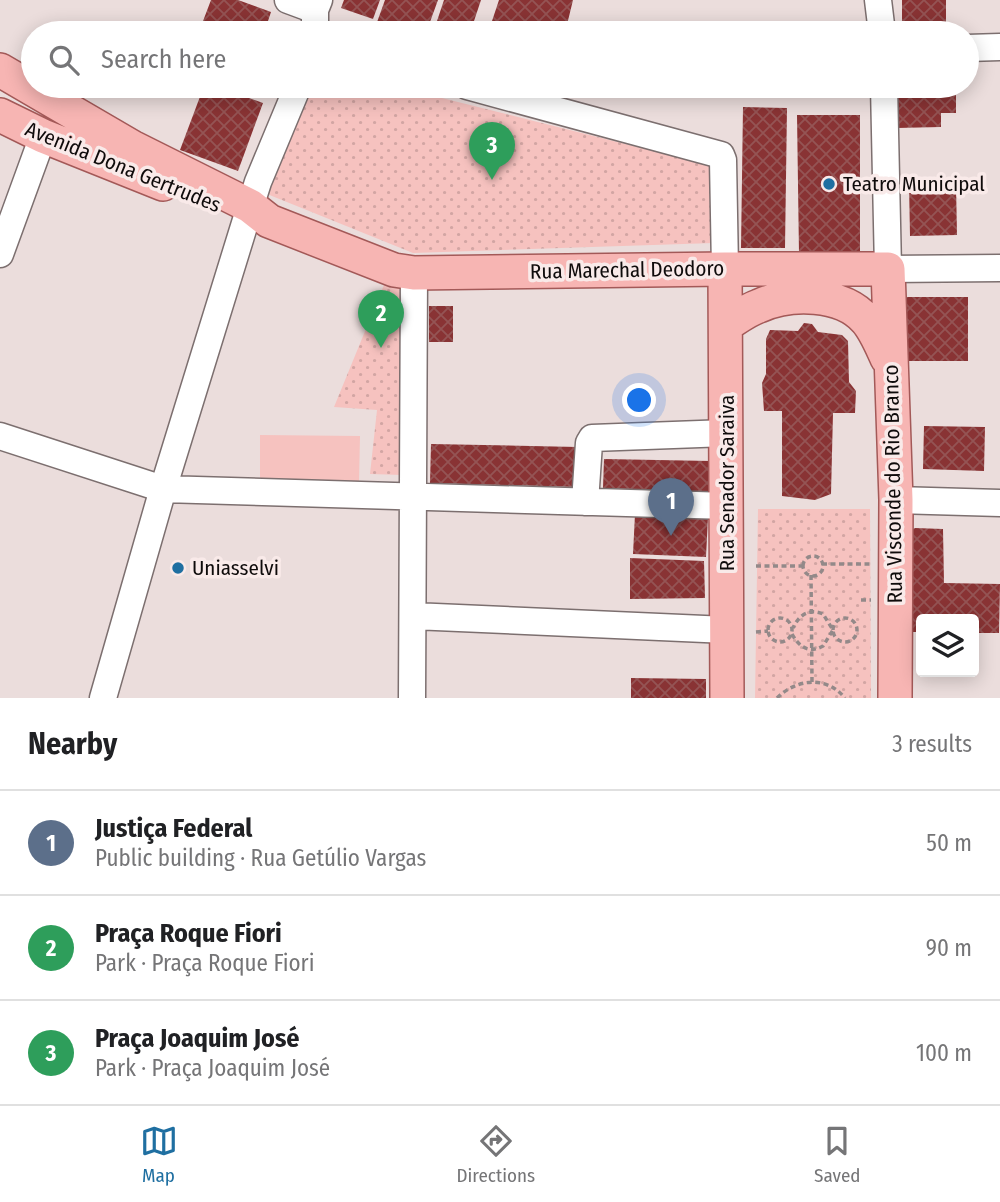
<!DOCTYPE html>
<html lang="en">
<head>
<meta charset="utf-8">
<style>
  :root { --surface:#fff; --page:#f6f6f6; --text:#202124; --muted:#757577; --line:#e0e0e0; --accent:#1f6fa1 }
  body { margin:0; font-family:"Fira Sans Condensed",sans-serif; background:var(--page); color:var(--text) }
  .controls { position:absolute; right:21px; bottom:21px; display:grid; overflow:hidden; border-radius:7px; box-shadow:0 4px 18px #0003 }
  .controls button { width:63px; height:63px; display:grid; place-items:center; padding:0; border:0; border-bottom:2px solid var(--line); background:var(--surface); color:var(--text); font:35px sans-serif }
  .you { position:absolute; left:640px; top:401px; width:24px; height:24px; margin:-18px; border:5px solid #fff; border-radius:50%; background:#1a73e8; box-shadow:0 0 0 10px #1a73e833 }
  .badge { display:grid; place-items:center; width:46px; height:46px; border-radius:50%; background:var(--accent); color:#fff; font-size:23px; font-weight:700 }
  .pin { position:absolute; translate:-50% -58px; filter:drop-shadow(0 2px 4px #0008) }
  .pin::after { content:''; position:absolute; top:37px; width:24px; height:21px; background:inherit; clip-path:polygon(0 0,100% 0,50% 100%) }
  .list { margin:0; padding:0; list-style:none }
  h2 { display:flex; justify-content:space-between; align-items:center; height:91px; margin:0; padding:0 28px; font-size:30px }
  h2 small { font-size:23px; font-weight:400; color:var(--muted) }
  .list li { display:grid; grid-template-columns:46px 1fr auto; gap:21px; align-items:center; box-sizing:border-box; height:105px; padding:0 28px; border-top:2px solid var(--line) }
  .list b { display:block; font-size:26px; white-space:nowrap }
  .list p { margin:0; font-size:23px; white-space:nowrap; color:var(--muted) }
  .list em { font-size:23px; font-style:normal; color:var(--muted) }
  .icon { flex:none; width:38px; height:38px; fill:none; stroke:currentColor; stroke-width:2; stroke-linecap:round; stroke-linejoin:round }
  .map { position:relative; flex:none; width:1000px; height:698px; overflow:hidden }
  .search { position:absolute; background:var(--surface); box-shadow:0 4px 18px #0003; left:21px; right:21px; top:21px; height:77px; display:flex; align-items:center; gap:18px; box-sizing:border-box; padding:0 24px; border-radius:38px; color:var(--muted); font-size:26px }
  .sheet { height:406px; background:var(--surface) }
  nav { display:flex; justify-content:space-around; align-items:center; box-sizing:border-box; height:98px; border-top:2px solid var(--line); background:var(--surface); font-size:19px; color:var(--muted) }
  nav a { display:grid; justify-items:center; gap:4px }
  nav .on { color:var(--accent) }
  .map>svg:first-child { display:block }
  .green { fill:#f6c2bf }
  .park { fill:url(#park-dots) }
  .building { fill:url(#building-cross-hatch) }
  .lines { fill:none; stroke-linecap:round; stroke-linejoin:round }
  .minor-casing { stroke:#7c6f6f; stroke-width:29 }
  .major-casing { stroke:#a35958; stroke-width:36 }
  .path { stroke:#938989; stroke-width:3.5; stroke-dasharray:5 3.5; stroke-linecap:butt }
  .minor { stroke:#fff; stroke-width:26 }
  .major { stroke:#f7b5b3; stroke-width:33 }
  .poi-dot { fill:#1f6fa1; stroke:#f9eae9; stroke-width:2.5 }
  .labels { text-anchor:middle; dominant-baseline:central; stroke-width:7; stroke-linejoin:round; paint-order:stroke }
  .street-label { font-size:21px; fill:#0f0b0b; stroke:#f9eae9 }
  .poi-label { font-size:21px; fill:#0f0b0b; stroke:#f9eae9; text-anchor:start }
</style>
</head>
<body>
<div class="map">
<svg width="1000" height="698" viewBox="0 0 1000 698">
  <defs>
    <pattern id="park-dots" width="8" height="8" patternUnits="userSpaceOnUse" patternTransform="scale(1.75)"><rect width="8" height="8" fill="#f6c2bf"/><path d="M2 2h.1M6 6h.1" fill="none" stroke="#d2a5a3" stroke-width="1.8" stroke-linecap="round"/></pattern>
    <pattern id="building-cross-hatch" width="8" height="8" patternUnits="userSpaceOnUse" patternTransform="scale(1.75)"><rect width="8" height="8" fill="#893334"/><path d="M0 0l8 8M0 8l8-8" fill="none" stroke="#945454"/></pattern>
  </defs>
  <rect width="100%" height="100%" fill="#ebdddc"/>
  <path class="green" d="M260,435L360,436L359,483L260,480Z"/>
  <path class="park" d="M306,86H394L713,166L714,243L413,253L267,194Z
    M386,280L405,289L402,475L370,474L377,410L334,407Z
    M758,509H870L871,698H755Z"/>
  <path class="building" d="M211,0H238L271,12L264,33H212L200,29Z
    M344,0H380L373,19L341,8Z
    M385,0H438L426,33H402L376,25Z
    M444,0H481L470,33H433Z
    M499,0H573L565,33H488Z
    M902,0H946V33H902Z
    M204,86H215L263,103L238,171L180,150Z
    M897,86H956V113H941V127L897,128Z
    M743,107L787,108L785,248H741Z
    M797,115H860V253L799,254Z
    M956,183L957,235L910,236L909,184Z
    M905,297H968V361H905Z
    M429,306H453V342H429Z
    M804,323L812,324L818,332L842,335L848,341L849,382L856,391L855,413H833L831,494L815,500L782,496V411H764L762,383L766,374V339L770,330L798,331Z
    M924,426L985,427L984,471L923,469Z
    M431,444L578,447L577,487L430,483Z
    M604,459L711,461V492L603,488Z
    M635,514L708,517L706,557L633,554Z
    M915,528L943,529L944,583L1000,584L999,633H974V619H921V632H907V532Z
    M630,558L704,561L705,598L630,599Z
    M631,678L706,679V698H631Z"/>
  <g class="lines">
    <defs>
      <path id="minor" d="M288,0L315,10L319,0
        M308,0L315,10V33
        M878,0L882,33
        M967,48L1000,47
        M467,86L721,155L723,160L725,269
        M884,86L888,269L1000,268
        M0,254L43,136
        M0,436L163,489L728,506
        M896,500L1000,503
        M585,502L589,443L592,438L727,433
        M413,616L727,630
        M103,698L163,489L245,223L258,182L298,86
        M412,698L414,273"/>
      <path id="major" d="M0,70L132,147L250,206L269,221L394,270L414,273L725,269H888L896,500L895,698
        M0,115L43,136L163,184
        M725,269L727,698
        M726,325C737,318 747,310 759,306C790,292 842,292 866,320C875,330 881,345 887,358"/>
    </defs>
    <use href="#minor" class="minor-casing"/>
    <use href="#major" class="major-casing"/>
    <path class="path" d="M803 566a10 10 0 1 1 20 0a10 10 0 1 1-20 0Z
      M822,564H871
      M756,566H803
      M811,575L812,682
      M861,600H871
      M833 630a12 12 0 1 1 24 0a12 12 0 1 1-24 0Z
      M768 630a12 12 0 1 1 24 0a12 12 0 1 1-24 0Z
      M756,632L768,631
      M792,634C799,647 809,654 823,646L833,630L823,614C809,608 799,615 793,628
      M777,698C796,679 826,675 845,698"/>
    <use href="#minor" class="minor"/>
    <use href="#major" class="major"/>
  </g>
  <g class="poi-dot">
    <circle cx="829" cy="184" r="7"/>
    <circle cx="178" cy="568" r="7"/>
  </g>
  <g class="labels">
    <g class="street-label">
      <text transform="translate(123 167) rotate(22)">Avenida Dona Gertrudes</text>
      <text transform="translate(627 270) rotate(-1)">Rua Marechal Deodoro</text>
      <text transform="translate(727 483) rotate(-90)">Rua Senador Saraiva</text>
      <text transform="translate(893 484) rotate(-91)">Rua Visconde do Rio Branco</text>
    </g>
    <g class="poi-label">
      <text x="843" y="184">Teatro Municipal</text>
      <text x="192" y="568">Uniasselvi</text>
    </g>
  </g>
</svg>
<div class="controls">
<button><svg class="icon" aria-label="layers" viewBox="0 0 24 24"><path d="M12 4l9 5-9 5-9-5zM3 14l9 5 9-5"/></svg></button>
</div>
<div class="you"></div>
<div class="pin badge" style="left:671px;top:536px;background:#5c6f8a">1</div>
<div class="pin badge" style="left:381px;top:348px;background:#2e9e5b">2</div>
<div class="pin badge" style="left:492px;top:180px;background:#2e9e5b">3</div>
<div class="search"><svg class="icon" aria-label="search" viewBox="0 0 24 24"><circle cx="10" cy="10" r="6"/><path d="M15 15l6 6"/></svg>Search here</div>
</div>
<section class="sheet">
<h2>Nearby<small>3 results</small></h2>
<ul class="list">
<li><span class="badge" style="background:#5c6f8a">1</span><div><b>Justiça Federal</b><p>Public building · Rua Getúlio Vargas</p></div><em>50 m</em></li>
<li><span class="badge" style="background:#2e9e5b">2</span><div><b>Praça Roque Fiori</b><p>Park · Praça Roque Fiori</p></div><em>90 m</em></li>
<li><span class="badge" style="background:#2e9e5b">3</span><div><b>Praça Joaquim José</b><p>Park · Praça Joaquim José</p></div><em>100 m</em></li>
</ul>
</section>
<nav>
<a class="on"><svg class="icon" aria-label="map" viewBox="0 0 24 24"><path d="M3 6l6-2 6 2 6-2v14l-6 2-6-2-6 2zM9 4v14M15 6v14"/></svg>Map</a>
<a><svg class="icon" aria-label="directions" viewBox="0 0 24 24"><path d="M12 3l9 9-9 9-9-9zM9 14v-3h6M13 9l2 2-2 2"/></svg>Directions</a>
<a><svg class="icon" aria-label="saved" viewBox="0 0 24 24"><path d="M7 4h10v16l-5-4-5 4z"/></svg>Saved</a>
</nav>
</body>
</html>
